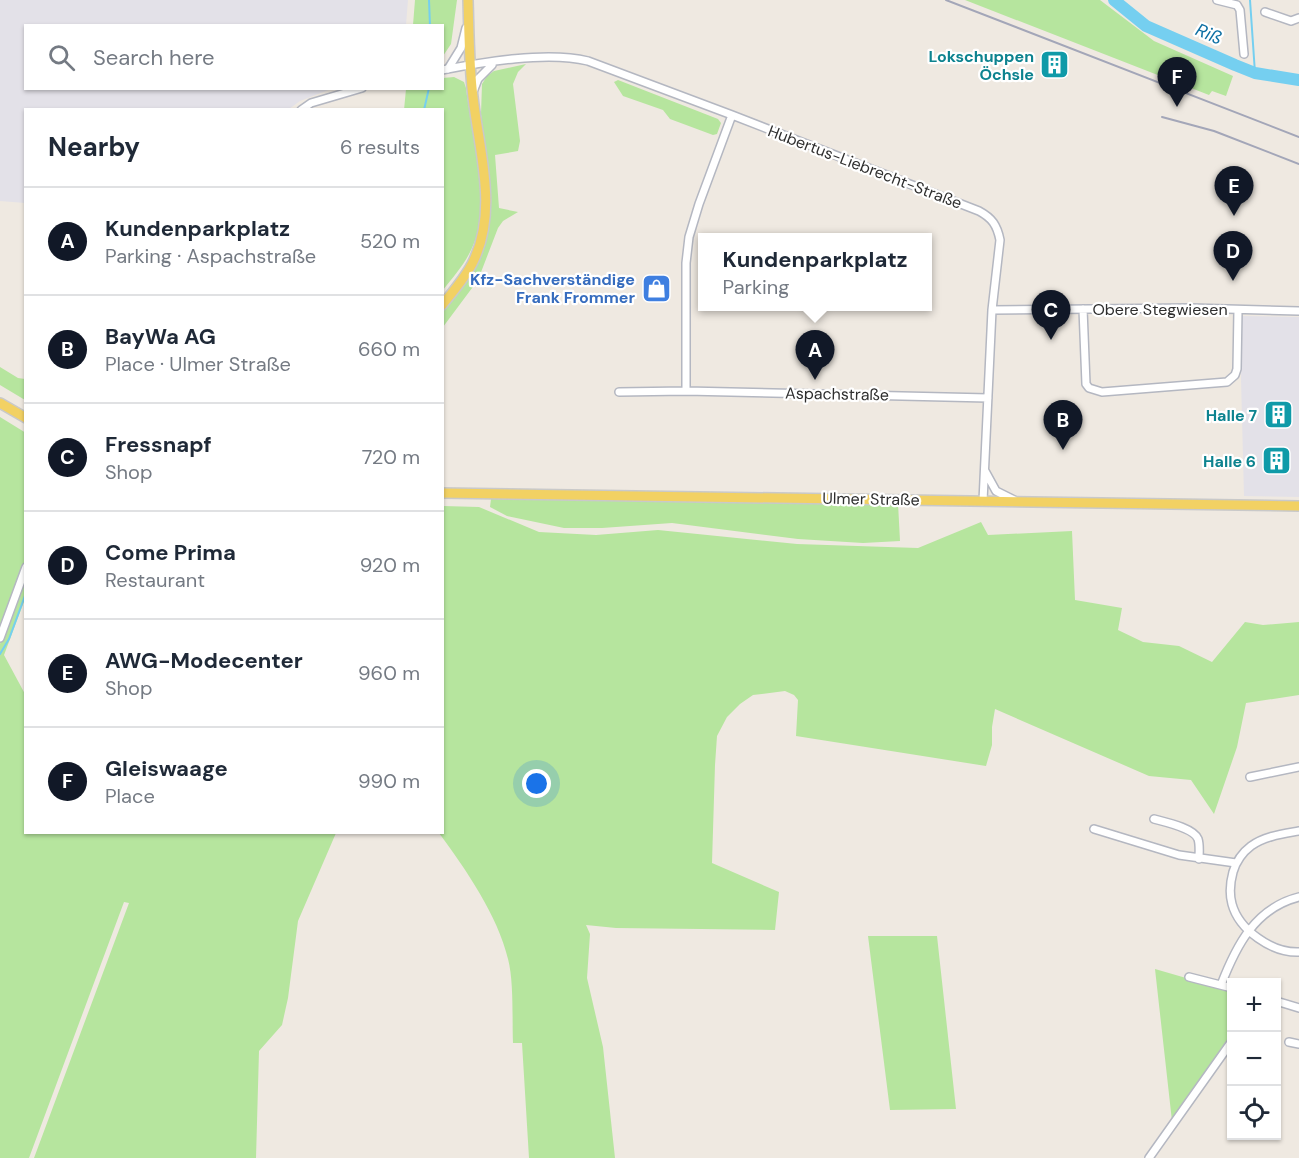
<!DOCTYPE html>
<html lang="en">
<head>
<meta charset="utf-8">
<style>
  :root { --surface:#fff; --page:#f6f6f7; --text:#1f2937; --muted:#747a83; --line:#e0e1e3; --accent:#111827 }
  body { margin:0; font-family:"DM Sans",sans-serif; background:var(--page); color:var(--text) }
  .controls { position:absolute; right:18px; bottom:18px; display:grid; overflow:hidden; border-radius:0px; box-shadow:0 2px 4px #0004 }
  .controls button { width:54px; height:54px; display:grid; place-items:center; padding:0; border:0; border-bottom:2px solid var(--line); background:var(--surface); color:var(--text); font:30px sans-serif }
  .you { position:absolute; left:537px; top:784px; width:21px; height:21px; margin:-15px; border:4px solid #fff; border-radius:50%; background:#1a73e8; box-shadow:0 0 0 9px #1a73e833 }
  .badge { display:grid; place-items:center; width:39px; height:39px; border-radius:50%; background:var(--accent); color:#fff; font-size:20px; font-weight:700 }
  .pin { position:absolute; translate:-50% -50px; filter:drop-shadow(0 2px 3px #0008) }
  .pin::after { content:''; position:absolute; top:32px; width:21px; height:18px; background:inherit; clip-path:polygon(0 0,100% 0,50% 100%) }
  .popup { position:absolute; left:698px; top:233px; width:234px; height:78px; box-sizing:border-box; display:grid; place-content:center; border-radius:0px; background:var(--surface); filter:drop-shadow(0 2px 4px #0005); font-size:20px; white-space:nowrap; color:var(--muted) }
  .popup b { font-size:22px; color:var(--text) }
  .popup::after { content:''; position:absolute; left:50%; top:100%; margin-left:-12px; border:12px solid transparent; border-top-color:var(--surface) }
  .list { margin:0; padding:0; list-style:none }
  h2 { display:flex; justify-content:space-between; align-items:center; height:78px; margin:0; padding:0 24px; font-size:26px }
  h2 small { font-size:20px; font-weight:400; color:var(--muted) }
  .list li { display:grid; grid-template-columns:39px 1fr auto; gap:18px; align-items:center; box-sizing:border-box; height:108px; padding:0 24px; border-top:2px solid var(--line) }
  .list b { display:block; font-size:22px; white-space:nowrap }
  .list p { margin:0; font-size:20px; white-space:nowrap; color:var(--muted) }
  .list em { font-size:20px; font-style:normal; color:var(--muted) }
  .icon { flex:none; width:33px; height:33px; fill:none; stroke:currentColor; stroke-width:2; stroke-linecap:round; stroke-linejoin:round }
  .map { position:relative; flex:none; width:1299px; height:1158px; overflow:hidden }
  .search { position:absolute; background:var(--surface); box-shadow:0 2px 4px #0004; left:24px; top:24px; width:420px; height:66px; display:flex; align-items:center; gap:15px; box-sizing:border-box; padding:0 21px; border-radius:0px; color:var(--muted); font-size:22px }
  .panel { position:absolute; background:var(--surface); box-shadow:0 2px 4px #0004; left:24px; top:108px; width:420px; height:726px; border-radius:0px }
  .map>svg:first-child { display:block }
  .industrial { fill:#e3e1e8 }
  .green { fill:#b6e59e }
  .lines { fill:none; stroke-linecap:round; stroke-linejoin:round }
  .stream { stroke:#75cff0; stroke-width:2 }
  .river { stroke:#75cff0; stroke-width:12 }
  .minor-casing { stroke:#b4b7c1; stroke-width:10 }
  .major-casing { stroke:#c9c9c9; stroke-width:12 }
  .minor { stroke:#fff; stroke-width:7 }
  .major { stroke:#f2d163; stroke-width:9 }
  .rail { stroke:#a3a6b8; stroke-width:2 }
  .labels { text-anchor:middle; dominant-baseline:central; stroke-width:4.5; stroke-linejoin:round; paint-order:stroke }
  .culture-label { font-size:16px; font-weight:bold; fill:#0d838f; stroke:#fff; text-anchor:end }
  .street-label { font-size:16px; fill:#2e2e2e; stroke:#fff }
  .shop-label { font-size:16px; font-weight:bold; fill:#366cbe; stroke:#fff; text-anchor:end }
  .water-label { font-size:18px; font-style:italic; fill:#0d6fa3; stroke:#fff }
</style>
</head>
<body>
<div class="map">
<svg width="1299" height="1158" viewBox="0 0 1299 1158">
  <rect width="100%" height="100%" fill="#efe9e1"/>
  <path class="industrial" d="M0,0H408L406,25L26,26V88L331,89L300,101L289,109L26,110L25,203L0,201Z
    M1242,316L1299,317V497L1244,496L1241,379Z"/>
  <path class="green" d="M415,0H457L451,44L443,56L442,26L413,25Z
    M965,0H1100L1154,41L1233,76L1226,96L1212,91L1209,95Z
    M526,64L518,72L513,84L520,141L518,151L495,155L499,208L518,212L503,221L498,228L478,280L443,327V309L471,272L489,186L481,114L482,84L487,76L494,71Z
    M454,77L464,82L466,88C472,138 494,201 472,248C465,264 453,277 443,290L442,110H404L406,89L442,88L443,78Z
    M618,80L718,119L721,123L717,134L713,135L670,119L663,110L623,96L614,82Z
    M0,367L18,378L25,379V400L0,385Z
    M0,417L26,433L25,561L0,633Z
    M491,499L898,503L900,541L863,543L798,539L672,523L602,528H564L507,516L490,507Z
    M443,506L479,507L539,532L596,535L658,530L797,544L918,548L981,522L988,535L1072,531L1075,600L1122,608L1118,630L1143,642L1179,646L1212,662L1245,622L1263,625L1299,622V695L1246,703L1237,747L1214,814L1191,780L1149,776L995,709L992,727V745L986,766L796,736L798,700L794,695L785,691L753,695L740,704L727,717L717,736L715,765L712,863L779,892L775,930L616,928L586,925L590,934L587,978L603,1047L615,1158H529L522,1043H513C512,1018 514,982 508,959C498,916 465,868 439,833L442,832Z
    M25,573V599L4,655L25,694L26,832L336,833L298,921L288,998L282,1025L259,1051L256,1158H34L129,903L124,902L29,1158H0V644Z
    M868,936H937L956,1109L890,1110Z
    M1155,969L1231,991V1034L1172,1121Z"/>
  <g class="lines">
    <path class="stream" d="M429,0L430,26
      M1250,0L1255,73
      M424,110L429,88
      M0,654L9,639L26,593"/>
    <path class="river" d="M1114,0L1146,26L1235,65L1255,73L1299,80"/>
    <defs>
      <path id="minor" d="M1217,0L1237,5L1240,10L1244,54
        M1265,12L1291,21L1299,18
        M448,69L461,48L466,28
        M442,70C484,62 547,51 588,61L732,115L979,211C992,218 997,225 1000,240L992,310L983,501
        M473,92L478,79L492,65
        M301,110L311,103L362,88
        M732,115L699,204L689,237L686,263V391L988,398
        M1083,309L1086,384L1089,388L1102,392L1227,382L1235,375L1237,369L1238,310
        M992,310L1191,308L1299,311
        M619,392L686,391
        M985,471L996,491L1014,500
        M0,638L26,567
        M1250,777L1299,767
        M1154,819C1165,822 1194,828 1198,839C1200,845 1199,853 1199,859
        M1094,829L1179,855L1236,863
        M1299,831C1282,834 1265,836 1251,846C1243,852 1236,862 1233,872C1230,883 1229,893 1232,904C1239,930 1272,953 1299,952
        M1189,977L1232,988
        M1221,985C1236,946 1255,908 1299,897
        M1276,1001L1299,1008
        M1289,1042L1299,1044
        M1149,1158L1232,1041"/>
      <path id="major" d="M442,305C453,292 464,279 472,264C499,211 479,152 473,97C469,65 469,32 468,0
        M0,403L26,418
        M442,493L1299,506"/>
    </defs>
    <use href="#minor" class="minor-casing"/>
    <use href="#major" class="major-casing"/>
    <use href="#minor" class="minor"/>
    <use href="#major" class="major"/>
    <path class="rail" d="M946,0L1299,137
      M1162,117L1214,131L1299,164"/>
  </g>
  <defs>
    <symbol id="building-square" viewBox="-11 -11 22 22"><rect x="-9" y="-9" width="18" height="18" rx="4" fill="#0f9aa8" stroke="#fff"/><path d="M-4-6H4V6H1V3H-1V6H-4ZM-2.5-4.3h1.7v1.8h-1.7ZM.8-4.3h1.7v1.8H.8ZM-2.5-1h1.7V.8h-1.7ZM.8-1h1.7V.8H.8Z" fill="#fff"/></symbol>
    <symbol id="shop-square" viewBox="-11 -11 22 22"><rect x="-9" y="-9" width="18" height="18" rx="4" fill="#3f7fe0" stroke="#fff"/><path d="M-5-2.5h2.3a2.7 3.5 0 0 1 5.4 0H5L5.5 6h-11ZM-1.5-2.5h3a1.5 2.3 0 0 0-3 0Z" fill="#fff"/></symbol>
  </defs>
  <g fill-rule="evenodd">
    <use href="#building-square" x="1038" y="48" width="33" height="33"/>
    <use href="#shop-square" x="640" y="272" width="33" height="33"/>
    <use href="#building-square" x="1262" y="398" width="33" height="33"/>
    <use href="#building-square" x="1260" y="444" width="33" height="33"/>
  </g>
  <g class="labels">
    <g class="culture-label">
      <text x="1034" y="56">Lokschuppen<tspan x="1034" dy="18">Öchsle</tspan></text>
      <text x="1257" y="415">Halle 7</text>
      <text x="1256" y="461">Halle 6</text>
    </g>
    <g class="street-label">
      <text transform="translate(865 167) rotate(21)">Hubertus-Liebrecht-Straße</text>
      <text x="1160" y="309">Obere Stegwiesen</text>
      <text transform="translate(837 394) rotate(1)">Aspachstraße</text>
      <text transform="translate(871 499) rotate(1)">Ulmer Straße</text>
    </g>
    <g class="shop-label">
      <text x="635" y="279">Kfz-Sachverständige<tspan x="635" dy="18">Frank Frommer</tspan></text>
    </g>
    <g class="water-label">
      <text transform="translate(1209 34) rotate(23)">Riß</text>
    </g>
  </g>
</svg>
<div class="controls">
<button>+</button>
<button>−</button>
<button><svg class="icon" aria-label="locate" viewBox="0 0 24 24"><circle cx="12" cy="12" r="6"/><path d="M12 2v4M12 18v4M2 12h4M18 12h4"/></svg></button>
</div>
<div class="you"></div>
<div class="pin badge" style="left:815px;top:380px">A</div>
<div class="popup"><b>Kundenparkplatz</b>Parking</div>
<div class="pin badge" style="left:1063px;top:450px">B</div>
<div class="pin badge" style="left:1051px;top:340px">C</div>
<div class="pin badge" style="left:1233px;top:281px">D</div>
<div class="pin badge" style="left:1234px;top:216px">E</div>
<div class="pin badge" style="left:1177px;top:107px">F</div>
<div class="search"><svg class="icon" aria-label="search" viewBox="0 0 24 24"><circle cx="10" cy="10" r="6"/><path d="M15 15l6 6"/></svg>Search here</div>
<section class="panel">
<h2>Nearby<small>6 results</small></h2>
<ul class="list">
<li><span class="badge">A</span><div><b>Kundenparkplatz</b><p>Parking · Aspachstraße</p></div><em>520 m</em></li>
<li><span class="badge">B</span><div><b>BayWa AG</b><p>Place · Ulmer Straße</p></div><em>660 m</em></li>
<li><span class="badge">C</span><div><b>Fressnapf</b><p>Shop</p></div><em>720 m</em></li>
<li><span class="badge">D</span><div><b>Come Prima</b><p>Restaurant</p></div><em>920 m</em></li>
<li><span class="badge">E</span><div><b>AWG-Modecenter</b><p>Shop</p></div><em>960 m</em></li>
<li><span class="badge">F</span><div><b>Gleiswaage</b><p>Place</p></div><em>990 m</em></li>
</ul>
</section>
</div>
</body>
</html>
